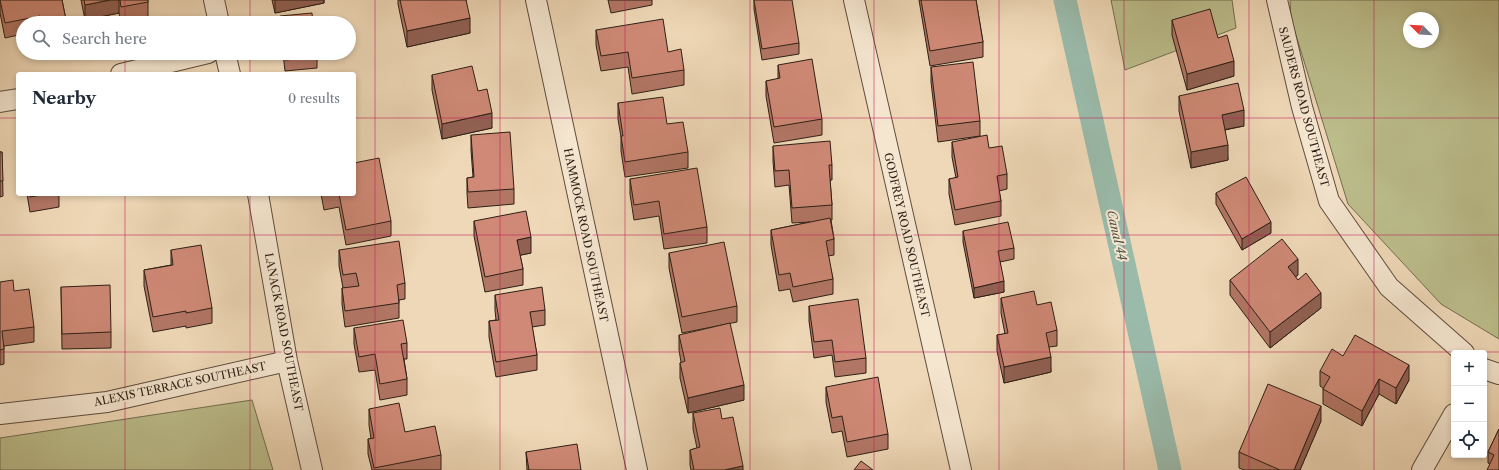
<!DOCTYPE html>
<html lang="en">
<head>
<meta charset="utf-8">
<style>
  :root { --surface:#fff; --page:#f2f2f3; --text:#1f2937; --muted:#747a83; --line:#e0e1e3 }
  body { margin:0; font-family:"Libre Caslon Text",serif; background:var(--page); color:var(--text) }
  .controls { position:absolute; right:12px; bottom:12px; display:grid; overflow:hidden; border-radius:4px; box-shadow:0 2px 6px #0003 }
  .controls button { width:36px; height:36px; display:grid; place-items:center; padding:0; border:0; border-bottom:1px solid var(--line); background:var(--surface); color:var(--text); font:20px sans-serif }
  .compass { position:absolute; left:1403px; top:12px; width:36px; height:36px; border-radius:50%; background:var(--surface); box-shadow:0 2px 6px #0003; rotate:294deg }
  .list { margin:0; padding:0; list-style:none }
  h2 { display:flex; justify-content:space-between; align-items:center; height:52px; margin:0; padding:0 16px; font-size:17px }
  h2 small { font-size:13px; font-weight:400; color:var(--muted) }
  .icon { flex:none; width:22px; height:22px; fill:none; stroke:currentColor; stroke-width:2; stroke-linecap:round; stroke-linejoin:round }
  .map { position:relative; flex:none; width:1499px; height:470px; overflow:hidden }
  .search { position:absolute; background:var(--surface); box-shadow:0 2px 6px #0003; left:16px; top:16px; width:340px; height:44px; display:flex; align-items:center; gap:10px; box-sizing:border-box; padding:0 14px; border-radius:22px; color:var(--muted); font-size:15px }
  .panel { position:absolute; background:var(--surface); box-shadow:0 2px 6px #0003; left:16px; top:72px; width:340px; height:124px; border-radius:4px }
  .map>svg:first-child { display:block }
  .green { fill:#bcbe8c; stroke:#746e51; fill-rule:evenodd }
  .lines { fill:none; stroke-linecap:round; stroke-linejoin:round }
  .canal { stroke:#9abaaa; stroke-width:23 }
  .minor-casing { stroke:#5e4d3e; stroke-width:22 }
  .minor { stroke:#f5e6d0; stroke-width:20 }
  .wall { fill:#b27665; stroke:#2d1f16 }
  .shaded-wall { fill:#916053; stroke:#2d1f16 }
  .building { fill:#cf8976; stroke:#2d1f16 }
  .grid { fill:none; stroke:#c2185b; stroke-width:1; stroke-opacity:0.55 }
  .labels { text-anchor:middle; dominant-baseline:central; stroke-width:4; stroke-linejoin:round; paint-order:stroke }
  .street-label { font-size:11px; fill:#2d1f16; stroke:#f5e6d0 }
  .water-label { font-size:12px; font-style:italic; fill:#4e4e42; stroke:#f5e6d0 }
</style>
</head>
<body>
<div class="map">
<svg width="1499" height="470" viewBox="0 0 1499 470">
  <rect width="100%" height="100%" fill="#efd8b7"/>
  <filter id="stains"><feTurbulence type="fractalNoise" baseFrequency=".005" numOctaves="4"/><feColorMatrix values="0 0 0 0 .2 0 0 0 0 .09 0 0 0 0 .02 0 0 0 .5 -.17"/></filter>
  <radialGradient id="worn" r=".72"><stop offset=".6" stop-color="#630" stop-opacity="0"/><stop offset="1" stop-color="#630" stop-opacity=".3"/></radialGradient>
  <path class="green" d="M1111,0H1232L1236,28L1125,70Z
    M1290,0H1499V339L1441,304L1348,204L1291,19ZM1409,18H1433V42H1409Z
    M252,400L273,470H0V438Z"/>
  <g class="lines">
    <path class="canal" d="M1065,0L1170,470"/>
    <defs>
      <path id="minor" d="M214,0L219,23
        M536,0L637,470
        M854,0L961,470
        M1277,0L1302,107L1329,201L1389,287L1464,353
        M225,53L230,74
        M121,74L208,53
        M0,102L18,99
        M258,194L287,361L312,470
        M1484,369L1499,374
        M0,414L107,402L287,361
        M1422,470L1454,414"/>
    </defs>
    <use href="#minor" class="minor-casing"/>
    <use href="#minor" class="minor"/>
  </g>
  <path class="wall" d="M0,0H62L66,20V23H23V34L5,38L0,13Z
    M81,0H148V17L121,22L119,13L85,20Z
    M272,0H324V3L275,13Z
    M398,0H466L470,33L407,47L398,4Z
    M608,0H652V5L611,13Z
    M754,0L799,43V54L762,60L754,9Z
    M919,0H976L983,42V57L930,66Z
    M1172,20L1234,76L1187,90L1172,35Z
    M596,30L668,52L684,70V85L632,94L628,67L601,71L596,45Z
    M283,53H317V68L285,71Z
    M778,65L822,119V135L774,143L766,96V81L778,79Z
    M931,67L980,121V136L938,142L931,82Z
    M432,75L478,91L492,128L442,139L432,90Z
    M1179,96L1244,126L1225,130L1228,160L1191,168L1179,111Z
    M618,103L667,124L688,152V168L625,177L621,151V137L618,119Z
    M471,135L514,189V204L468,208L467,193V178L473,177L471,150Z
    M952,142L989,148L1007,174V189L999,191L1001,201V216L955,225L949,194V179L956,178L952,157Z
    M773,146L832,165V180H830L832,205V220H831L834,239V255L828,256L833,279V294L793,302L790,289L779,291L771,245V230L810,222L792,223L789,185L775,187L773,161Z
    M0,152H2L3,196L0,197Z
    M630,179L707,227V243L664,249L659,216L634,220L630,194Z
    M1216,193L1271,233L1242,250L1216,204Z
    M27,194H64L59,195V207L30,212Z
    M321,194H354L391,221V236L346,245L339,207L324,210Z
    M474,221L531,253L520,255L523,269V285L485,292L474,236Z
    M963,231L1014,248V259L1000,262L1004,292L974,298L963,242Z
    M171,250L212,308V323L186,328V326L153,332L144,286V270L171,265Z
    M339,250L405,283V299L399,300V318L345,327L342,304V288H343L339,266Z
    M669,253L737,306V322L682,333L669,268Z
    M1298,275L1295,277L1321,308L1270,348L1230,295V280Z
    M0,282L34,327V342L4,346V364L0,365Z
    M61,287L111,332V348L62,349Z
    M495,295L545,310V325L532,327L537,355V370L496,377L489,337V321L496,320L495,310Z
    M1001,298L1037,305L1057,330V346L1049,347L1051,372L1004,383L997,351V335L1005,334L1001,313Z
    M809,306L866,358V373L835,377L832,355L814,358L809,321Z
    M354,328L407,343V359H404L407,379V395L380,400L375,370L359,372L354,344Z
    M679,335L744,400L688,413L680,378V363L681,362L679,350Z
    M1343,356L1409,380L1396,404L1379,394L1362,426L1323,404V388L1320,386V371Z
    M826,387L888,434V449L847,457L842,431L832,433L826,402Z
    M369,409L441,455V470H372L368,454V439H371L369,425Z
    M693,413L722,419L743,470H691L690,465V450L697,448L693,429Z
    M1321,421L1300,470H1244L1239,468V452Z
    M1499,429V470L1488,463V452Z
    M526,452L581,470H527Z"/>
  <path class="shaded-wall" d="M110,0H119V13L85,20V5Z
    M275,0H324V3L275,13Z
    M470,18V33L407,47V31Z
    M1234,61V76L1187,90V74Z
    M1244,110V126L1222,130V115Z
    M492,113V128L442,139V124Z
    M1228,145V160L1191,168V152Z
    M1271,222V233L1242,250V239Z
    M531,237V253L517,256V240Z
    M1298,259V275L1288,283V267Z
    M1004,281V292L974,298V288Z
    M1321,293V308L1270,348V332Z
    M1051,357V372L1004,383V367Z
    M1409,365V380L1396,404V388Z
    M1379,379V394L1362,426V411Z
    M744,385V400L688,413V398Z
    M1321,406V421L1300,470H1294Z
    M743,466V470H724Z"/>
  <path class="building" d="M0,0H62L66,20L50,23H41L40,16L5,23Z
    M84,0H110L85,5Z
    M120,0H148V2L121,7Z
    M400,0H466L470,18L407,31Z
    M754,0H792L799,43L762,49Z
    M921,0H976L983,42L930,51Z
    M1210,9L1218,38L1227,35L1234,61L1187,74L1172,20Z
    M312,13L313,23H281L280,16Z
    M663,19L668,52L681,49L684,70L632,78L628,52L601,56L596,30Z
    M284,53H317V57L285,60Z
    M812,59L822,119L774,127L766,81L780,78L778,65Z
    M973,62L980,121L938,126L931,67Z
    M472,66L478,91L487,89L492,113L442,124L432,75Z
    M1238,83L1244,110L1222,115L1228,145L1191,152L1179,96Z
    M663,97L667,124L683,122L688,152L625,162L621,136H623L618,103Z
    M510,132L514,189L468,192L467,178L474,177L471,135Z
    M987,135L989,148L1002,146L1007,174L997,176L1001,201L955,210L949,179L958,177L952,142Z
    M830,141L832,165H829L832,205L792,208L789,170L775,171L773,146Z
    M0,152H2L3,181H0Z
    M379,158L391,221L346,230L339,194H354V163Z
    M697,168L707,227L664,234L659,201L634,205L630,179Z
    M1246,177L1271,222L1242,239L1216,193Z
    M29,194H46L30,197Z
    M526,211L531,237L517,240L523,269L485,277L474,221Z
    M830,218L834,239L826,241L833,279L793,287L790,273L779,275L771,230Z
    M1008,222L1014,248L998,251L1004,281L974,288L963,231Z
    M1282,239L1298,259L1288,267L1298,280L1306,273L1321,293L1270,332L1230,280Z
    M399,241L405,283L397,285L399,303L345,311L342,288L359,286L356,273L343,275L339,250Z
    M724,242L737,306L682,317L669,253Z
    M201,245L212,308L186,313V311L153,317L144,270L173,265L171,250Z
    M13,280L14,291L29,289L34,327L2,331L4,349L0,350V282Z
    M110,285L111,332L62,334L61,287Z
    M542,287L545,310L530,312L537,355L496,362L489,321L499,320L495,295Z
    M1034,291L1037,305L1051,302L1057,330L1046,333L1051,357L1004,367L997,335L1008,333L1001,298Z
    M858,299L866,358L835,362L832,340L814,342L809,306Z
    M403,320L407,343L401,344L407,379L380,384L375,354L359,357L354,328Z
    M730,323L744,385L688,398L680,363L685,361L679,335Z
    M1355,335L1409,365L1396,388L1379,379L1362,411L1323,389L1330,377L1320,371L1332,349L1343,356Z
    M878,377L888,434L847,442L842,416L832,418L826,387Z
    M1268,384L1321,406L1294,470H1280L1239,452Z
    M399,403L405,432L435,426L441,455L374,468L368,439L374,438L369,409Z
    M720,408L722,419L733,417L743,466L724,470H694L690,450L700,447L693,413Z
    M1499,429V470H1487L1494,455L1488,452Z
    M577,444L581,470H529L526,452Z
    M861,461L873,470H854Z"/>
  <path class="grid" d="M125,0V23M250,0V23M375,0V470M500,0V470M625,0V470M750,0V470M874,0V470M999,0V470M1124,0V470M1249,0V470M1374,0V470M125,53V74M250,53V74M0,118H18M354,118H1499M125,194V470M250,194V470M0,235H1499M0,352H1499"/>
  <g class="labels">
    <g class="street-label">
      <text transform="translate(1304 107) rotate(75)">SAUDERS ROAD SOUTHEAST</text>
      <text transform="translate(586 235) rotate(78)">HAMMOCK ROAD SOUTHEAST</text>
      <text transform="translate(907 235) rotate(77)">GODFREY ROAD SOUTHEAST</text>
      <text transform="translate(284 332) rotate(79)">LANACK ROAD SOUTHEAST</text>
      <text transform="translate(180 384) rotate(-12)">ALEXIS TERRACE SOUTHEAST</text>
    </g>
    <g class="water-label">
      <text transform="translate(1117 235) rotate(77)">Canal 44</text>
    </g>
  </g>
  <rect width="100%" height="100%" filter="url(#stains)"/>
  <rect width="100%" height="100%" fill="url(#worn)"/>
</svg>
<div class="controls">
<button>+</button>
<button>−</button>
<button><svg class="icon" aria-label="locate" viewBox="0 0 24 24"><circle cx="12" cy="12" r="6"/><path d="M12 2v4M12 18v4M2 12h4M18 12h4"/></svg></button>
</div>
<svg class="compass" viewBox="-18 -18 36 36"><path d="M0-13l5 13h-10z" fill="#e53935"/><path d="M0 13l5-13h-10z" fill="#747a83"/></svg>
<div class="search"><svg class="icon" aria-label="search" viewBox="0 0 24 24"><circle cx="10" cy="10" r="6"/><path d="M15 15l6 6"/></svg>Search here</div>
<section class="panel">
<h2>Nearby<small>0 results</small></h2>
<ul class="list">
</ul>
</section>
</div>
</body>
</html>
